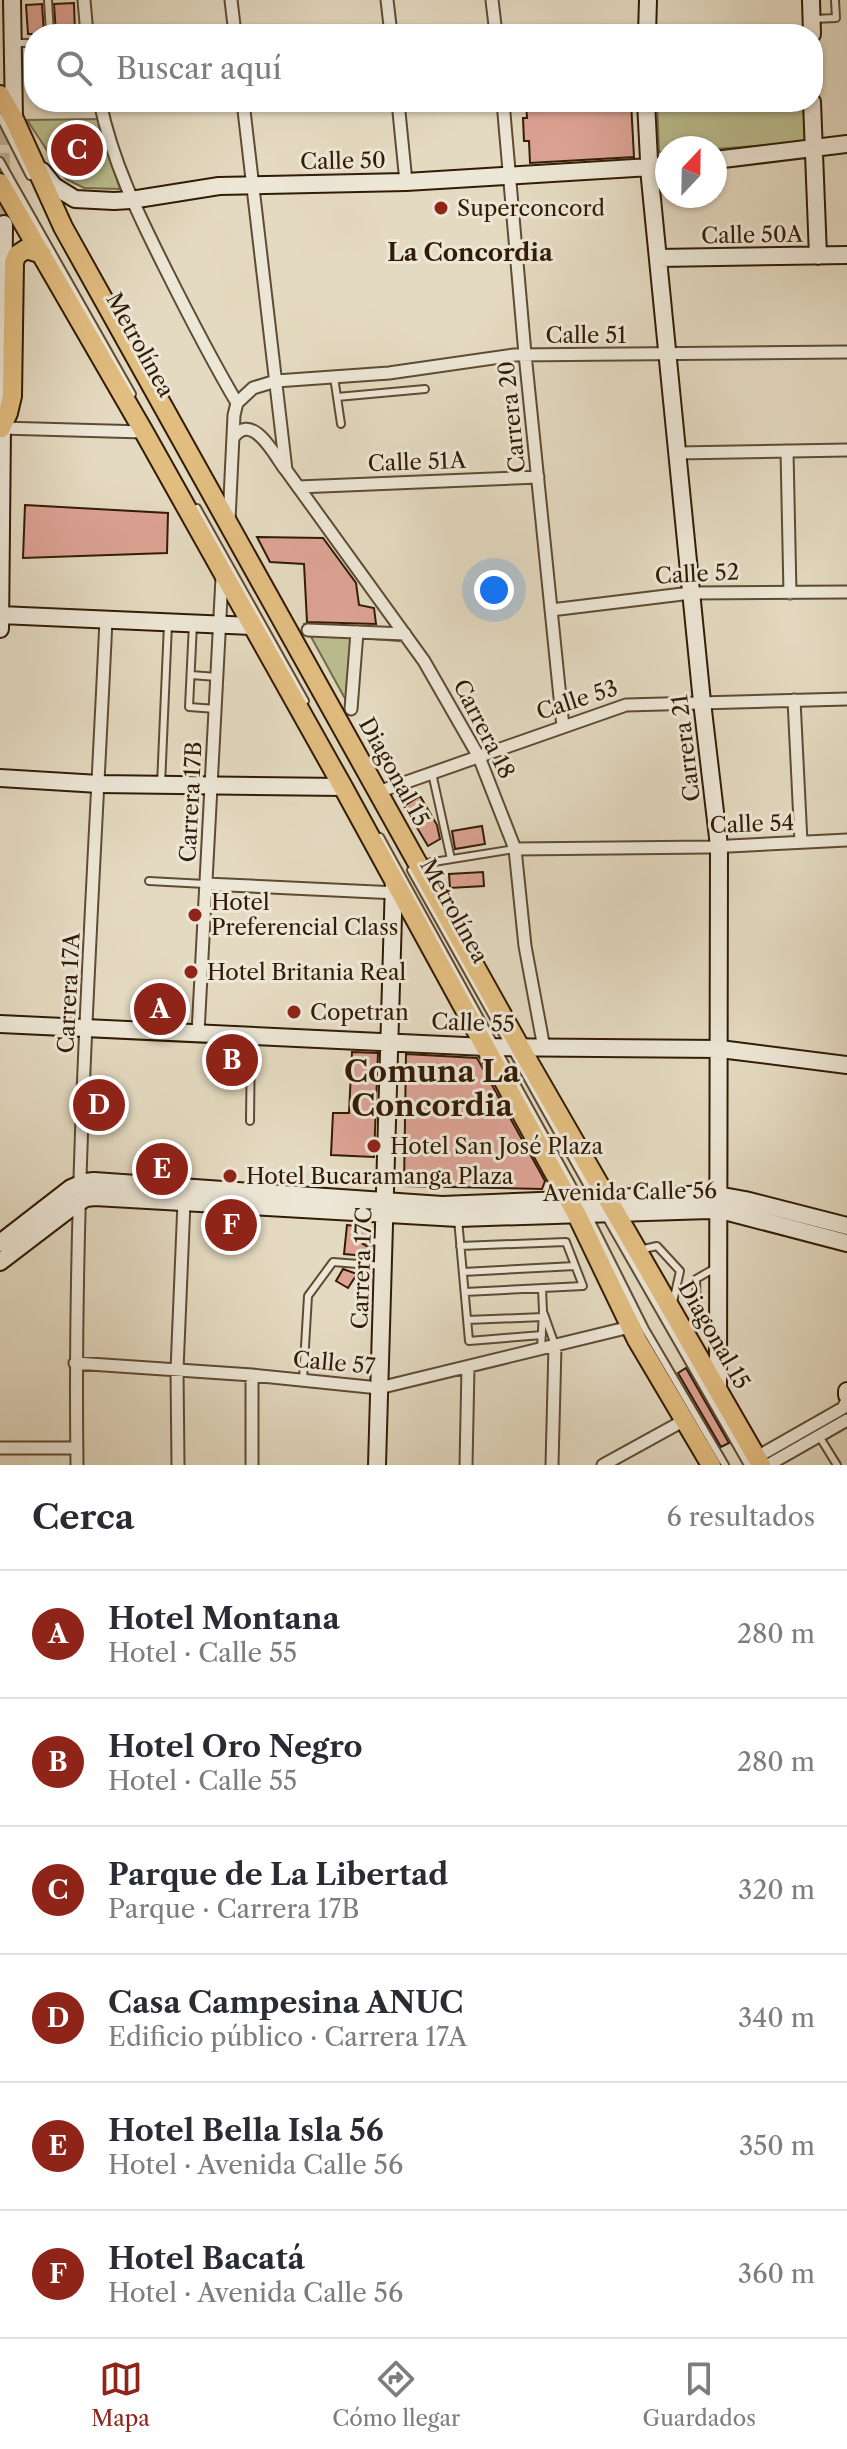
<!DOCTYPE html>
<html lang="es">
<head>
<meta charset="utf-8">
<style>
  :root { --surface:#fff; --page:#f2f2f3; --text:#2b2b33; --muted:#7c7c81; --line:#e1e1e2; --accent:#8f2418 }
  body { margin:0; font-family:"Libre Caslon Text",serif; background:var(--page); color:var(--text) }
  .compass { position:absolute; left:655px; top:136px; width:72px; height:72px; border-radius:50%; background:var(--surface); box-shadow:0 2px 6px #0004; rotate:22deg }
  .you { position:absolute; left:494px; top:590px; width:28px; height:28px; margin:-20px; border:6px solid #fff; border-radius:50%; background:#1a73e8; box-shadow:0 0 0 12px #1a73e833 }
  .badge { display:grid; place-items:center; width:52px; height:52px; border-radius:50%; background:var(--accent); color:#fff; font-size:26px; font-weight:700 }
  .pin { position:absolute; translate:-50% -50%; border:4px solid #fff; box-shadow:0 2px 8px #0006 }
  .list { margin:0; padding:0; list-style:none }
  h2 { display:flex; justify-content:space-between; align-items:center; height:104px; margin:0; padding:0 32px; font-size:34px }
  h2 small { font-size:26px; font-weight:400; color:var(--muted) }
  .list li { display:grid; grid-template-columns:52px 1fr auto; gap:24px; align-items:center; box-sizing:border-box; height:128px; padding:0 32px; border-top:2px solid var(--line) }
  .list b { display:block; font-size:30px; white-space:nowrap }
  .list p { margin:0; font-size:26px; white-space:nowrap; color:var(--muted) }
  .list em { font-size:26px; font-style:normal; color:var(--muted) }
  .icon { flex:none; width:44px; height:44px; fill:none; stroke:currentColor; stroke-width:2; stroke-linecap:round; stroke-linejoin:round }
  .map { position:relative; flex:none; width:847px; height:1465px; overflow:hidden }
  .search { position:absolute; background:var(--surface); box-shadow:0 2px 6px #0004; left:24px; right:24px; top:24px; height:88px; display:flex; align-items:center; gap:20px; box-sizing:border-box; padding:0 28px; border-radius:32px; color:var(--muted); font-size:30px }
  .sheet { height:872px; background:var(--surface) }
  nav { display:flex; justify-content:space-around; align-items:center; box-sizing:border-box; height:112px; border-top:2px solid var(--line); background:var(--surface); font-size:22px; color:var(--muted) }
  nav a { display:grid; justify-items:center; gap:4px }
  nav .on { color:var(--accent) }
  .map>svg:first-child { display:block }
  .green { fill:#bbbd8e; stroke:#766c49; stroke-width:2 }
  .building { fill:#dda395; stroke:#321b04; stroke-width:2 }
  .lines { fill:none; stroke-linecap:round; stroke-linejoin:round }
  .secondary-tunnel { stroke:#c0b49b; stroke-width:16; stroke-dasharray:16 8; stroke-linecap:butt }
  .lane-casing { stroke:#5e4b33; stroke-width:10 }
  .street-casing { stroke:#5e4b33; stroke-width:15 }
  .secondary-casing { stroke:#321b04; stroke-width:20 }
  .primary-casing { stroke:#321b04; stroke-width:22 }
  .lane { stroke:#ede7d7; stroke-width:6 }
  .street { stroke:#ede7d7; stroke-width:11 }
  .secondary { stroke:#ede7d7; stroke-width:16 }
  .primary { stroke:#e2bd80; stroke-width:18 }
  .poi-dot { fill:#8f2418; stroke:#ede7d7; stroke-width:3 }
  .labels { text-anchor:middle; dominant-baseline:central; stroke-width:6; stroke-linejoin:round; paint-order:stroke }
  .street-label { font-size:22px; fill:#321b04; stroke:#ede7d7 }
  .poi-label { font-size:22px; fill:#321b04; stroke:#ede7d7; text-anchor:start }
  .neighbourhood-label { font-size:24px; font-weight:bold; fill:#321b04; stroke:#ede7d7 }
  .district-label { font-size:30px; font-weight:bold; fill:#321b04; stroke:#ede7d7 }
</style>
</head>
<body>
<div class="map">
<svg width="847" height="1465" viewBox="0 0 847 1465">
  <rect width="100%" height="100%" fill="#e4dac1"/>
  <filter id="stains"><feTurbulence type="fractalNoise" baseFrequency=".0025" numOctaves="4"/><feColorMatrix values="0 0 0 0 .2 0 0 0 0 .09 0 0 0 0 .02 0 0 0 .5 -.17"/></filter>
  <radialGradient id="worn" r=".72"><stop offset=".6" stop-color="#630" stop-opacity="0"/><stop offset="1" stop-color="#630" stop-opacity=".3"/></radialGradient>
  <path class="green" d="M657,102H806L805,142L715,149L667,148V152H659Z
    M98,119L120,189L84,188L66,179L27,120Z
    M307,623L390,628L399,641L361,638L353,713L304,624Z"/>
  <path class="building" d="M74,3L75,34H56L54,4Z
    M42,4L44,34H28L26,5Z
    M526,102H631L634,157L530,163L529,141H524L523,118H527Z
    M25,505L168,513L167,553L23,558Z
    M257,537L323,538L356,583L359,605L374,608L376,624L307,622L304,564L270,562Z
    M420,796L437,825L440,839L428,846L404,806Z
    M482,826L485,844L455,849L452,831Z
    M483,872L484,886L450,888L449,874Z
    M352,1052L378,1053L374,1157L331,1155L333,1113H349Z
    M406,1054L477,1058L545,1181L542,1189L404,1186Z
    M347,1225L370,1228L369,1235L362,1240L363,1244L368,1247L367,1256L344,1254Z
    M343,1269L357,1274L348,1288L336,1281Z
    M686,1368L729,1443L721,1447L678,1373Z"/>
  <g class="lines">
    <path class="secondary-tunnel" d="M0,105L4,224"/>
    <defs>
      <path id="lane" d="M48,0L50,34
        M814,19L836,18L835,0
        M14,43H34
        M0,117L30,176
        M0,161L132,394
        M334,377L341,424
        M337,397L425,389
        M197,508L305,701
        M193,624L189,707L216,709
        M191,675L217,677
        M432,773L451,859
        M161,785L168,624
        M380,837L579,1198
        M421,864L515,849
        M411,870L593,1195
        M149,881L205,884
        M250,1121L251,1039
        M588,1215L645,1329L725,1465
        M605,1215L748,1465
        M458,1219L469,1341L542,1335
        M368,1241L381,1242
        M460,1246L566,1242L583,1286L465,1292
        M639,1250L657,1246L680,1271L673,1302
        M463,1272L575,1266
        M544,1314L555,1345
        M467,1320L543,1317
        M714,1343L697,1316L696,1279L717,1267
        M541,1349L543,1311L542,1289
        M303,1380L308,1296L333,1262L383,1266
        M819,1436L837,1465"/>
      <path id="street" d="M84,0L87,34
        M231,0L235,34
        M387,0L391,34
        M492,0L496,34
        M100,102C112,161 138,214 165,268C188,314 211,359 237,403L234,415L229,520
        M243,102L286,470L424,661L479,757L515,849L525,946L544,1048
        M398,102L406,182
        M503,102L525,354L563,727
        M237,403L253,388L276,381L389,373L514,355L847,352
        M1,428L144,432
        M233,438C252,411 274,454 285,469
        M787,451L790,593
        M677,453L847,450
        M298,487L538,477
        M551,610L691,593L847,592
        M308,630L405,634
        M794,700L801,842
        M351,709L357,632
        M378,792L626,705L847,699
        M515,849L710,847L847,840
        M206,884L397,893
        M198,1033L222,578
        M75,1363L252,1375L379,1388L630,1327
        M0,1448H76
        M757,1457L836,1412L843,1408L847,1400
        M77,1465C73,1183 93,901 106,620
        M178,1465L177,1370L184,1202
        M252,1465V1375
        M466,1465L468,1367
        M552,1465L555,1346
        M603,1465L683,1421
        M768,1465L847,1420"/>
      <path id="secondary" d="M12,0L14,119
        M811,0L812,34
        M647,34L648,0
        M646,102L650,179L702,702L719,846L718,1391
        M812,102L818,256
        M715,160L847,144
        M42,171L54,186L75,199L114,201L131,200L219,186L406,182L667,166
        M658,258L847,255
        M0,615L252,626
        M0,629L4,224
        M0,778L99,784L343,787
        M0,1024L486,1047L720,1049L847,1065
        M0,1243L71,1188L85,1182L94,1181L442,1205L712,1194L745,1200L847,1226
        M0,1262L76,1204L86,1198L95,1197L458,1218L709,1210L728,1212L847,1243
        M847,1391V1395
        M377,1465L394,881"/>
      <path id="primary" d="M0,95L14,119L63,227L520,1047L761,1465
        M0,183L144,432L343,787L576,1213L637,1340L711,1465
        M1,428L8,413L12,396L14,262L17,255L26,249L42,254"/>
    </defs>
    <use href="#lane" class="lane-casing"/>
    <use href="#street" class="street-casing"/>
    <use href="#secondary" class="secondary-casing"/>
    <use href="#primary" class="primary-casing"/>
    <use href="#lane" class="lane"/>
    <use href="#street" class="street"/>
    <use href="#secondary" class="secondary"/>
    <use href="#primary" class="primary"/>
  </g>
  <g class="poi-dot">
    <circle cx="441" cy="208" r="8"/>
    <circle cx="195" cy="915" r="8"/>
    <circle cx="191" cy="972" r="8"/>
    <circle cx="294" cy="1012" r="8"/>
    <circle cx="374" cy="1146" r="8"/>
    <circle cx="230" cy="1176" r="8"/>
  </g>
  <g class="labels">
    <g class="street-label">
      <text transform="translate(343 161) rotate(-1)">Calle 50</text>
      <text transform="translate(752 235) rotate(-1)">Calle 50A</text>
      <text x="586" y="335">Calle 51</text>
      <text transform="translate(140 345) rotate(61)">Metrolínea</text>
      <text transform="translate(512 417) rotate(-96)">Carrera 20</text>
      <text transform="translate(417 462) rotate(-2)">Calle 51A</text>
      <text transform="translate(697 574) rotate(-3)">Calle 52</text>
      <text transform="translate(577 700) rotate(-18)">Calle 53</text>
      <text transform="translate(484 729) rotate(63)">Carrera 18</text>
      <text transform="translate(686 748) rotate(-97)">Carrera 21</text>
      <text transform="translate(394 772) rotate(61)">Diagonal 15</text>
      <text transform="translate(191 802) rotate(-87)">Carrera 17B</text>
      <text transform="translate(752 824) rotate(-2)">Calle 54</text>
      <text transform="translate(454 911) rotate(61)">Metrolínea</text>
      <text transform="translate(69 993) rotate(-87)">Carrera 17A</text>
      <text transform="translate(473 1023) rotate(2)">Calle 55</text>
      <text transform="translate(630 1192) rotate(-1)">Avenida Calle 56</text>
      <text transform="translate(362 1268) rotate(-88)">Carrera 17C</text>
      <text transform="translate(714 1335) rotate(60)">Diagonal 15</text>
      <text transform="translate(334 1363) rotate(5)">Calle 57</text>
    </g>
    <g class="poi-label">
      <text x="457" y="208">Superconcord</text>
      <text x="211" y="902">Hotel<tspan x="211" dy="25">Preferencial Class</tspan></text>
      <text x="207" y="972">Hotel Britania Real</text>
      <text x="310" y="1012">Copetran</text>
      <text x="390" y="1146">Hotel San José Plaza</text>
      <text x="246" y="1176">Hotel Bucaramanga Plaza</text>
    </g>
    <g class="neighbourhood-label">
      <text x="470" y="252">La Concordia</text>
    </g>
    <g class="district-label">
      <text x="432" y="1071">Comuna La<tspan x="432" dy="34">Concordia</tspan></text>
    </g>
  </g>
  <rect width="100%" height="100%" filter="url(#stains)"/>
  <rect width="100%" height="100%" fill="url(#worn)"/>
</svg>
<svg class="compass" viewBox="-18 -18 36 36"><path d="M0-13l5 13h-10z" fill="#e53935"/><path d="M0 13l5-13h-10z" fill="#7c7c81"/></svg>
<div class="you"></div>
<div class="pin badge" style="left:160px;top:1009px">A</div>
<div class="pin badge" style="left:232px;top:1060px">B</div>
<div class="pin badge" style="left:77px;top:150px">C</div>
<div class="pin badge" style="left:99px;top:1105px">D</div>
<div class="pin badge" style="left:162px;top:1169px">E</div>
<div class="pin badge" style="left:231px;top:1225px">F</div>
<div class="search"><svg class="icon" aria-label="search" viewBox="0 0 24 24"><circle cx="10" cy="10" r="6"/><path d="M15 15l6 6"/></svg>Buscar aquí</div>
</div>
<section class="sheet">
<h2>Cerca<small>6 resultados</small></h2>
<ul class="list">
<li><span class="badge">A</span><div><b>Hotel Montana</b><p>Hotel · Calle 55</p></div><em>280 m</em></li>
<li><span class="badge">B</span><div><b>Hotel Oro Negro</b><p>Hotel · Calle 55</p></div><em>280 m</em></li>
<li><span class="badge">C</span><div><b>Parque de La Libertad</b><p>Parque · Carrera 17B</p></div><em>320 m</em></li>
<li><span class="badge">D</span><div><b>Casa Campesina ANUC</b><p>Edificio público · Carrera 17A</p></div><em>340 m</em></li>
<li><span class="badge">E</span><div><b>Hotel Bella Isla 56</b><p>Hotel · Avenida Calle 56</p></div><em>350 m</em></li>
<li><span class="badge">F</span><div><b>Hotel Bacatá</b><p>Hotel · Avenida Calle 56</p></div><em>360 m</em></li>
</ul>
</section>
<nav>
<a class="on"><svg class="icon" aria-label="map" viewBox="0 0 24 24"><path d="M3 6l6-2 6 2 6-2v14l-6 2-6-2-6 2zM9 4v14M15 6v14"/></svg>Mapa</a>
<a><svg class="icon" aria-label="directions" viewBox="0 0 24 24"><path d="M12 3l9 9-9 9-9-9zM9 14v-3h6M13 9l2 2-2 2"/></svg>Cómo llegar</a>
<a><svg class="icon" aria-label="saved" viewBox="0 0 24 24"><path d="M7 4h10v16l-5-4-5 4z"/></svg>Guardados</a>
</nav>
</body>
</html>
